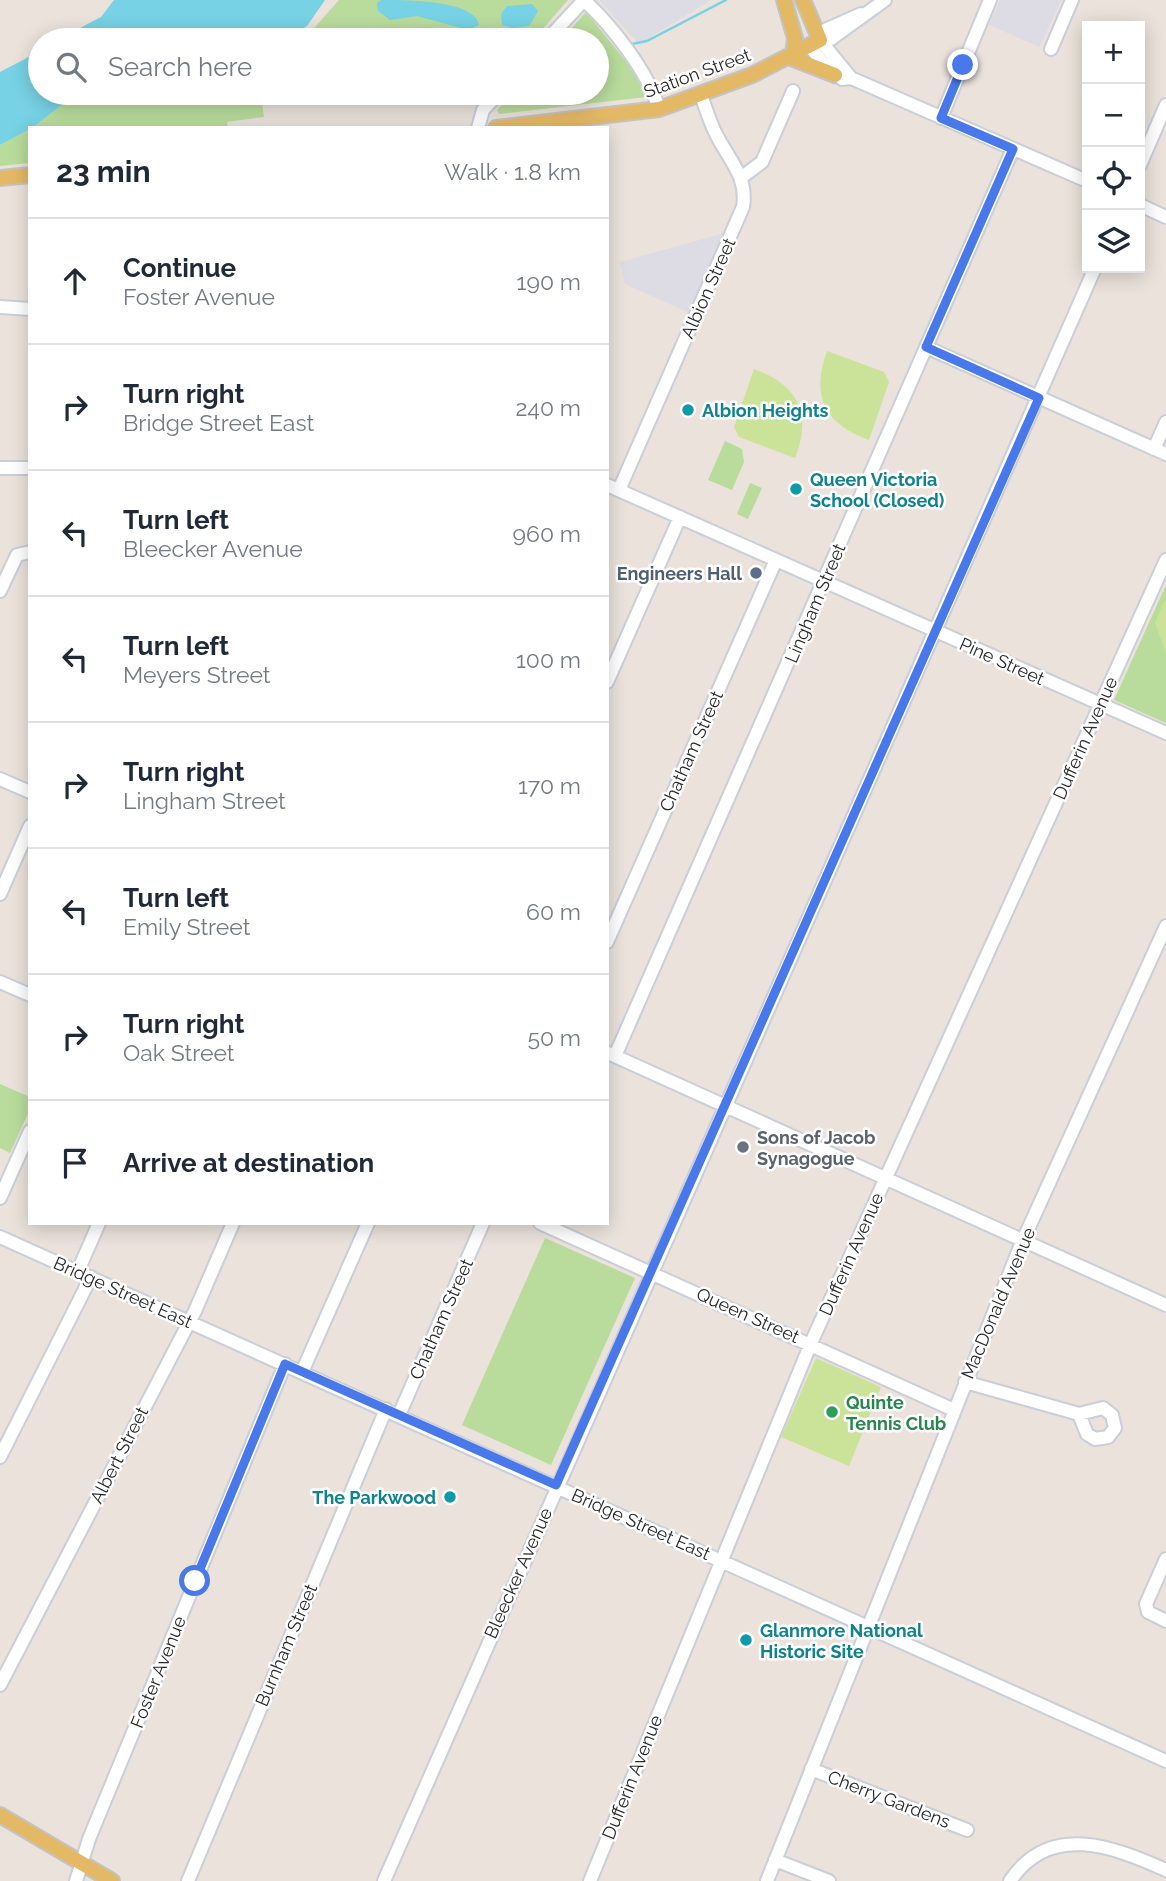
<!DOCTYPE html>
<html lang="en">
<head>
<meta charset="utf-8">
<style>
  :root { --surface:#fff; --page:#f2f2f3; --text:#1f2937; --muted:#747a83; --line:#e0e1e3 }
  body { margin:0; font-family:Raleway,sans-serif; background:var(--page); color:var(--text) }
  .controls { position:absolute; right:21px; top:21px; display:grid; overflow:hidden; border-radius:0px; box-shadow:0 4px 18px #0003 }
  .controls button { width:63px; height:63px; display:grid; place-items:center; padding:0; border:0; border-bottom:2px solid var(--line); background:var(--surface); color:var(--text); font:35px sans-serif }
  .stop { position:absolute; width:21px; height:21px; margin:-16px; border:5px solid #4878ea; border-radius:50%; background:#fff }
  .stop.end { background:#4878ea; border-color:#fff; box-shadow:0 2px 7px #0008 }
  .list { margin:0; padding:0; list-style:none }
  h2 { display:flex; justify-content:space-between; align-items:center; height:91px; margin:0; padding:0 28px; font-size:30px }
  h2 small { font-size:23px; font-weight:400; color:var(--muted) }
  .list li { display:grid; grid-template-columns:46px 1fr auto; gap:21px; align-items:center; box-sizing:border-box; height:126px; padding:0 28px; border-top:2px solid var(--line) }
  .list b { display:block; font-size:26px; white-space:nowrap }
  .list p { margin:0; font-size:23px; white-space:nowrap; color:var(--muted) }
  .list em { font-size:23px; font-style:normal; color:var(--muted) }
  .icon { flex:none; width:38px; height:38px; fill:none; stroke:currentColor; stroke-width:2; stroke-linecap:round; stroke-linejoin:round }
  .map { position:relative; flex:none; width:1166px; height:1881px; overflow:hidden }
  .search { position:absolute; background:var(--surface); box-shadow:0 4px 18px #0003; left:28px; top:28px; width:581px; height:77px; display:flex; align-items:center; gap:18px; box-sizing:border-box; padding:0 24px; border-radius:38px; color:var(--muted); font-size:26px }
  .panel { position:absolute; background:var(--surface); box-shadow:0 4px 18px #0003; left:28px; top:126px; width:581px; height:1099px; border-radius:0px }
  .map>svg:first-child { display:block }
  .industrial { fill:#dddbe3 }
  .green { fill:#b9dc9c }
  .pitch { fill:#cbe398 }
  .water { fill:#76d2e4 }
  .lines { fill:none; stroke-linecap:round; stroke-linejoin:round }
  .stream { stroke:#76d2e4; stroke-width:2.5 }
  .minor-casing { stroke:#caced9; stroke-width:16 }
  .major-casing { stroke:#c3c3c3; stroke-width:18 }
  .minor { stroke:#fff; stroke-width:12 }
  .major { stroke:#e4b966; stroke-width:14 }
  .route { stroke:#4878ea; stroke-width:9 }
  .culture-dot { fill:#0f9aa8; stroke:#fff; stroke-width:2.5 }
  .service-dot { fill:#5c6f8a; stroke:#fff; stroke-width:2.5 }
  .worship-dot { fill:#6b7280; stroke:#fff; stroke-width:2.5 }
  .leisure-dot { fill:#2e9e5b; stroke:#fff; stroke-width:2.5 }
  .labels { text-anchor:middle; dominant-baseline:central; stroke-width:5; stroke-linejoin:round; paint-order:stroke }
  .street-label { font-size:18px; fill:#282828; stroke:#fff }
  .culture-label { font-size:18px; font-weight:bold; fill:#0d838f; stroke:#fff; text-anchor:start }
  .service-label { font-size:18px; font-weight:bold; fill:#4e5e75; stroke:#fff; text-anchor:end }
  .worship-label { font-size:18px; font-weight:bold; fill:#5b616d; stroke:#fff; text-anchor:start }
  .leisure-label { font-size:18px; font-weight:bold; fill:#27864d; stroke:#fff; text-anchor:start }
</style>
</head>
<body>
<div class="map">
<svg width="1166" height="1881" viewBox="0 0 1166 1881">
  <rect width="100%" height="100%" fill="#eae2db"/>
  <path class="industrial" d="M711,0L639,44L600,1V0Z
    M1000,0H1061L1040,47L989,25Z
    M725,233L690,313L625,284L620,262Z"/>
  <path class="green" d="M339,0H568L533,40H311L307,36Z
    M586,12L633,70L646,97L499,114L497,110L513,93H597V40H561Z
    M77,93H274L261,95L264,117L227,122L228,128H32Z
    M30,129V163L0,166V145Z
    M725,441L742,449L744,462L732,490L708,480Z
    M750,483L762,488L748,519L737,514Z
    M1166,585V723L1114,700Z
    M0,1084L30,1097V1109L10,1153L0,1148Z
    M545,1238L635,1278L551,1465L462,1425Z"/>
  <path class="pitch" d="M827,351L884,372L889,382L869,440C824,424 811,396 827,351Z
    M754,369C799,385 812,414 795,458L739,437L734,427Z
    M1164,602H1166V653L1155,623Z
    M816,1358L881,1387L849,1466L781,1437Z"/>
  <path class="water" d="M114,0H325L307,26L300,30L296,40H57L101,17Z
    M381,0C407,0 475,0 479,25L468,30L417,16L390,20L378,11L377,3Z
    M532,4L538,11L529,26L512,28L502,25L501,14L507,6Z
    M40,51V93H77L32,128L0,145V72Z"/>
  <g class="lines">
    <path class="stream" d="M632,44L647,41L726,0"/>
    <defs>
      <path id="minor" d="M584,0C613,27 648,72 659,109
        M547,40L584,0
        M820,40L831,39L885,0
        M820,40L825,30L861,14
        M820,40L851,78
        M809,46L823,63L842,79L851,78L1087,181
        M1051,49L1072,0
        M941,118L990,0
        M478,128L483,110L499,93
        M1140,165L1166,105
        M742,177L762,162L793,91
        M1140,205L1166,217
        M0,307L30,309
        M926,347L1166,454
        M1154,449L1166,422
        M0,468H30
        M607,485L1166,733
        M619,490L743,207C748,178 730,161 717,136C710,123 706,109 701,95
        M0,591L17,555L30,552
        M607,682L680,517
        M0,779L30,792
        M0,894L30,826
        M607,942L776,560
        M0,982L30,995
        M608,1053L1166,1305
        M615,1056L1013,149
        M0,1198L30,1131
        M540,1223L954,1410
        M0,1237L1166,1761
        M78,1271L99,1223
        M302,1372L368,1223
        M965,1382L1079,1414L1087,1434L1095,1439L1108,1437L1115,1428L1112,1415L1103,1408L1079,1414
        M399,1415L483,1223
        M0,1457L91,1277
        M1166,1559L1146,1604L1148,1612L1166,1621
        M0,1685L195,1311L233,1223
        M811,1769L967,1830
        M775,1860L829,1881
        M76,1881L89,1839L285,1364
        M188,1881L386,1409
        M384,1881L1095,268
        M590,1881L811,1343L1166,560
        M767,1881L1020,1247L1166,926
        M1010,1881C1050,1821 1114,1847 1166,1870"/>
      <path id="major" d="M784,0L795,38L793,55
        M789,57L835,75
        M496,128L659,109L752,75L820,40L803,0
        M0,178L30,175
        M0,1815L112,1881"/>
    </defs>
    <use href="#minor" class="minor-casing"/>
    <use href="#major" class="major-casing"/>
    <use href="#minor" class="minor"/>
    <use href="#major" class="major"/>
  </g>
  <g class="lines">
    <path class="route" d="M195,1581L285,1364L556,1485L1039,398L926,347L1013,149L941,118L963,65"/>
  </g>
  <g class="culture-dot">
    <circle cx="688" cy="410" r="7"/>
    <circle cx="796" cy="489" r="7"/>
    <circle cx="450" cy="1497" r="7"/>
    <circle cx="746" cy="1640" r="7"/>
  </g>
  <circle class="service-dot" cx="756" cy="573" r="7"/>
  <circle class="worship-dot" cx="743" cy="1147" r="7"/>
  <circle class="leisure-dot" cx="832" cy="1412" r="7"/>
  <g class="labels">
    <g class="street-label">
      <text transform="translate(697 73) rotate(-20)">Station Street</text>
      <text transform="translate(708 288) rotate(-66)">Albion Street</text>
      <text transform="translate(815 603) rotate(-67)">Lingham Street</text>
      <text transform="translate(1002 661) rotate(24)">Pine Street</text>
      <text transform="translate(1085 738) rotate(-66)">Dufferin Avenue</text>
      <text transform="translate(691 751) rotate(-66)">Chatham Street</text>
      <text transform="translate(851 1254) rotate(-66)">Dufferin Avenue</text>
      <text transform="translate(123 1292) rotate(24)">Bridge Street East</text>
      <text transform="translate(998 1303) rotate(-67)">MacDonald Avenue</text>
      <text transform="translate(748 1315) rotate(24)">Queen Street</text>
      <text transform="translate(441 1319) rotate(-66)">Chatham Street</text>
      <text transform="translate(119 1455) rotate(-63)">Albert Street</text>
      <text transform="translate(641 1524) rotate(24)">Bridge Street East</text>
      <text transform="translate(518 1573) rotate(-66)">Bleecker Avenue</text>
      <text transform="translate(286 1645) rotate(-67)">Burnham Street</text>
      <text transform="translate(158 1672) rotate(-68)">Foster Avenue</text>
      <text transform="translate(632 1777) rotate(-68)">Dufferin Avenue</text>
      <text transform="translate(889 1799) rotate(21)">Cherry Gardens</text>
    </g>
    <g class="culture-label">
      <text x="702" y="410">Albion Heights</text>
      <text x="810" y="479">Queen Victoria<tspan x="810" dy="21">School (Closed)</tspan></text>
      <text x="436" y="1497" text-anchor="end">The Parkwood</text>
      <text x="760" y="1630">Glanmore National<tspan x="760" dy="21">Historic Site</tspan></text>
    </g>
    <g class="service-label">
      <text x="742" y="573">Engineers Hall</text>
    </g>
    <g class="worship-label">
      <text x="757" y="1137">Sons of Jacob<tspan x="757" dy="21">Synagogue</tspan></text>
    </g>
    <g class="leisure-label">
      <text x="846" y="1402">Quinte<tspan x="846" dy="21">Tennis Club</tspan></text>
    </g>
  </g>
</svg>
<div class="controls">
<button>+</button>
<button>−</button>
<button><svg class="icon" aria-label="locate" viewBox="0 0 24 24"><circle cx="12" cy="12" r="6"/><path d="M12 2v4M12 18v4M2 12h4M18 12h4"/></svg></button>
<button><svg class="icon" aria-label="layers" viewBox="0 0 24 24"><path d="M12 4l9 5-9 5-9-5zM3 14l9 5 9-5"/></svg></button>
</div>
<div class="stop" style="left:195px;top:1581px"></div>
<div class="stop end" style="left:963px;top:65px"></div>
<div class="search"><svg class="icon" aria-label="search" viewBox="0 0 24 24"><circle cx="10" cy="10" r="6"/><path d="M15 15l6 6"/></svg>Search here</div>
<section class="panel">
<h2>23 min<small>Walk · 1.8 km</small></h2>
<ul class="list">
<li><svg class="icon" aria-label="ahead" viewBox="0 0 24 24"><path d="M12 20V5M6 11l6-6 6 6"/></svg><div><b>Continue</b><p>Foster Avenue</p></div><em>190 m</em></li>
<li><svg class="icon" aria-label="right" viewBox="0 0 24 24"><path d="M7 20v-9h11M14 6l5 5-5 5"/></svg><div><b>Turn right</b><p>Bridge Street East</p></div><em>240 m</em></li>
<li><svg class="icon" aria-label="left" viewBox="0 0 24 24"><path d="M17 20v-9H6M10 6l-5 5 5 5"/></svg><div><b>Turn left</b><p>Bleecker Avenue</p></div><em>960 m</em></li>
<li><svg class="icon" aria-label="left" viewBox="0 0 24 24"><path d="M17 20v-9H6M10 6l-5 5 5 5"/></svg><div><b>Turn left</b><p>Meyers Street</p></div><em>100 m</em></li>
<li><svg class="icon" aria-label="right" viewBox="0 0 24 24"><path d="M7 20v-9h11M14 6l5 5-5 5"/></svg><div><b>Turn right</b><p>Lingham Street</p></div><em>170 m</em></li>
<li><svg class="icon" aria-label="left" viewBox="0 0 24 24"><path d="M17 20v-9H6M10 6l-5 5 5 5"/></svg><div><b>Turn left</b><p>Emily Street</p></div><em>60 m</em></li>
<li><svg class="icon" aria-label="right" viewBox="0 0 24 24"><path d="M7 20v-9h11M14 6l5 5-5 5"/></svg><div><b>Turn right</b><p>Oak Street</p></div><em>50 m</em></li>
<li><svg class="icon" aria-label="arrive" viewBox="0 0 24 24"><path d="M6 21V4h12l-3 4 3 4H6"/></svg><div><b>Arrive at destination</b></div></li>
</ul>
</section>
</div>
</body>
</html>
